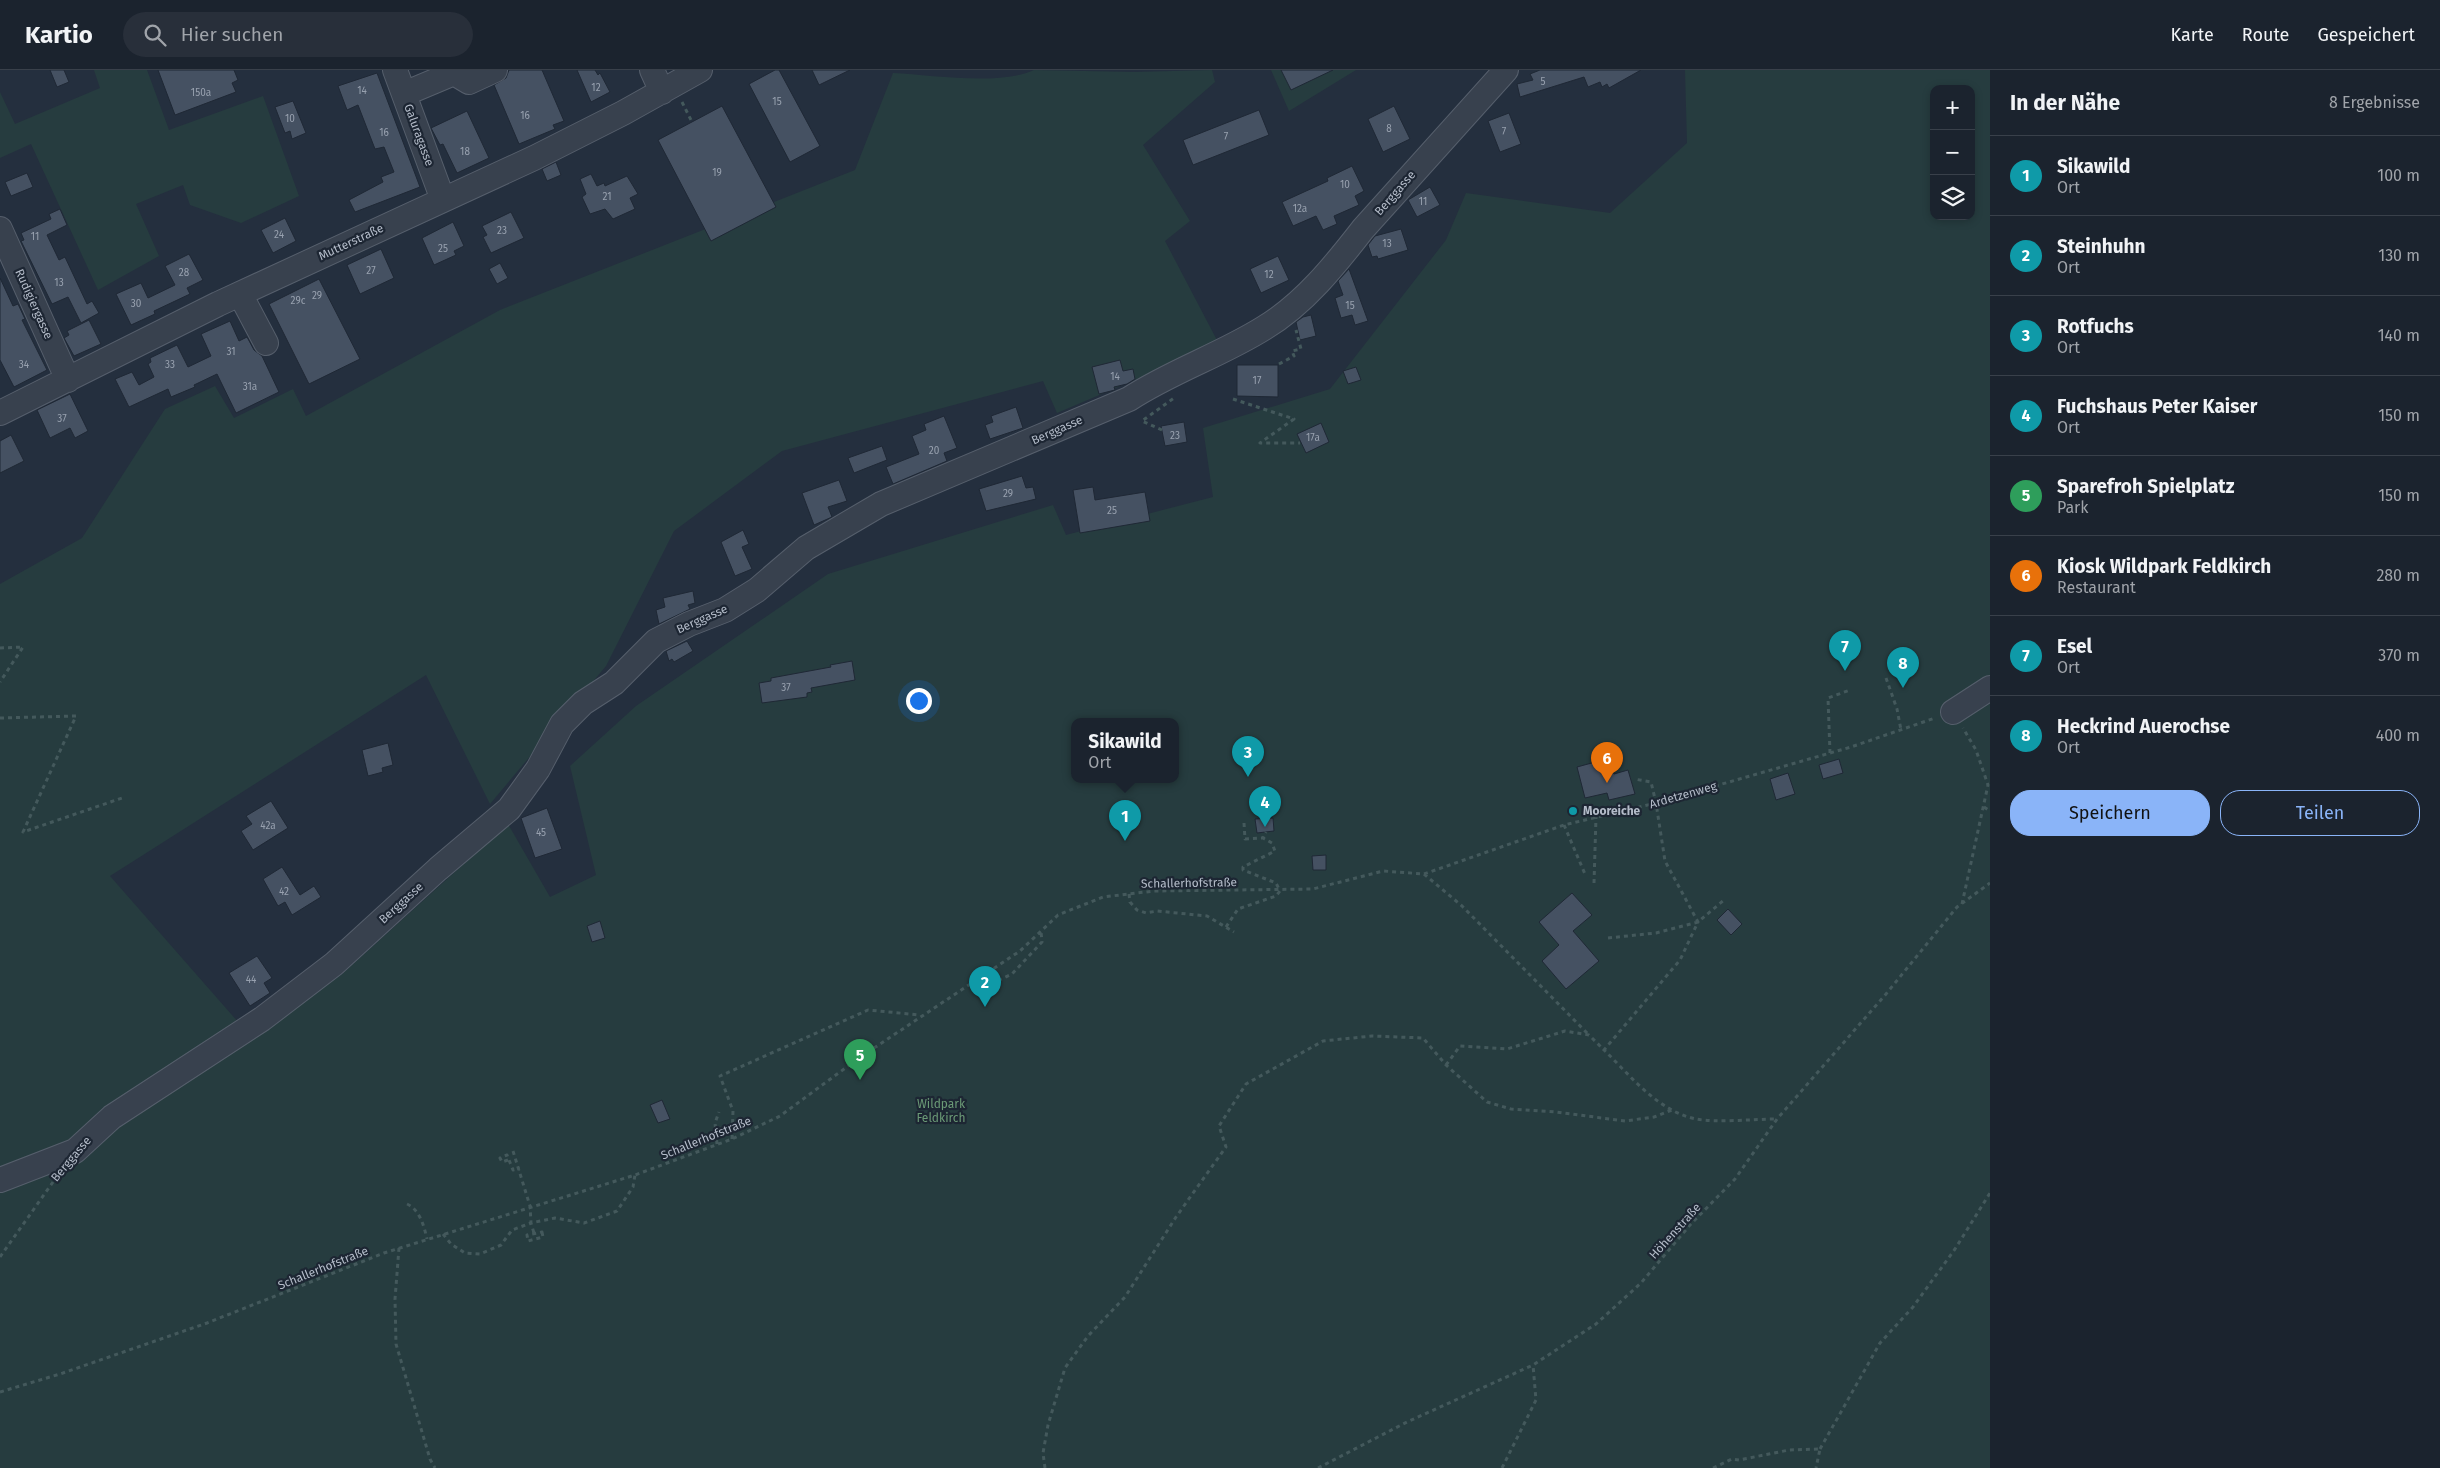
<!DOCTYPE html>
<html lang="de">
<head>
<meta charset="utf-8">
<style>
  :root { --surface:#1b232e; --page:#282f3a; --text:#f1f3f6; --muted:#a0a4aa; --line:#39404a; --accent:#8ab4f8 }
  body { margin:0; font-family:"Fira Sans",sans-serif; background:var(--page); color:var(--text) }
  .controls { position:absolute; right:15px; top:15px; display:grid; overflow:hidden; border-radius:10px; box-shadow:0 2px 8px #0003 }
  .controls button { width:45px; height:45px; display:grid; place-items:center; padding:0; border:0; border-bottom:1px solid var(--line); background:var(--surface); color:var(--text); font:25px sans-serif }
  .you { position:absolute; left:918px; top:630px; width:18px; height:18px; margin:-12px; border:4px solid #fff; border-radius:50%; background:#1a73e8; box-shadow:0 0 0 8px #1a73e833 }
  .badge { display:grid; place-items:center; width:32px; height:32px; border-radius:50%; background:var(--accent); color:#fff; font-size:16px; font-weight:700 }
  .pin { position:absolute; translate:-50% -41px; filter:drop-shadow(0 1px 2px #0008) }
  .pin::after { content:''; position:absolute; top:26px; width:18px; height:15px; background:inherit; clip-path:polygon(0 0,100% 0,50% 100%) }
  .popup { position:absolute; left:1071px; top:648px; width:108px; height:65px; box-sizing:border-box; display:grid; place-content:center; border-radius:10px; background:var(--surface); filter:drop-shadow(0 1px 4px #0005); font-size:16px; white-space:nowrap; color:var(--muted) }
  .popup b { font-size:19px; color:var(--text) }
  .popup::after { content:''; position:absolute; left:50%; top:100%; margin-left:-10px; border:10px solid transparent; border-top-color:var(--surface) }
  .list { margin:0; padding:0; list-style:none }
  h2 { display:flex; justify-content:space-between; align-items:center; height:65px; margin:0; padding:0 20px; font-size:21px }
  h2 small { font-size:16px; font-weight:400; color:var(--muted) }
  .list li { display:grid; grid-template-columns:32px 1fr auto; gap:15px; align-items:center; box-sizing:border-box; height:80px; padding:0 20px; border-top:1px solid var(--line) }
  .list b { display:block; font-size:19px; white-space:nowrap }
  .list p { margin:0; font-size:16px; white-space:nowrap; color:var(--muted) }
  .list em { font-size:16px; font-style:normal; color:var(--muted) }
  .actions { display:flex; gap:10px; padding:15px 20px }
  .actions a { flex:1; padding:11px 0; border:1px solid var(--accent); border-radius:20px; text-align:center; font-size:18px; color:var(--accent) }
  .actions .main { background:var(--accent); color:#111 }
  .icon { flex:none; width:28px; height:28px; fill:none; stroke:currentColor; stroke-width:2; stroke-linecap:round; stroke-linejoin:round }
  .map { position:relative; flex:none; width:1990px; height:1398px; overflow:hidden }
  header { display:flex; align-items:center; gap:30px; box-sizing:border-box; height:70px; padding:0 25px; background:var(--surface); border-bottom:1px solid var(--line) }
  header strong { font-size:24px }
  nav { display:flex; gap:28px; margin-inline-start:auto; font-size:18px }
  .search { width:350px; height:45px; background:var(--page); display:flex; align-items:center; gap:12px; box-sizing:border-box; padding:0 18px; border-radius:28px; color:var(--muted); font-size:19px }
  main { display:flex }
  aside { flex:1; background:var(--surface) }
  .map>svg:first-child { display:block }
  .green { fill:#263c3f; fill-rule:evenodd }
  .building { fill:#455162; stroke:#1f2835 }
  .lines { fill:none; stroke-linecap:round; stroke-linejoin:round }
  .minor-casing { stroke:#565f6c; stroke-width:26 }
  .path { stroke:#44595c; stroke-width:3; stroke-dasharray:4 4; stroke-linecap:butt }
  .minor { stroke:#38414e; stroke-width:24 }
  .culture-dot { fill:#0f9aa8; stroke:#1d2633; stroke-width:2 }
  .labels { text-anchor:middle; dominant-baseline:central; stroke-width:4.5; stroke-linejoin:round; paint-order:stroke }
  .number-label { font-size:10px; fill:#98a1af }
  .street-label { font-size:12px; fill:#b4bcc9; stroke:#1d2633 }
  .poi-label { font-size:12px; font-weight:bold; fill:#b4bcc9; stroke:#1d2633; text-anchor:start }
  .park-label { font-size:12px; fill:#6b9a76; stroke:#1d2633 }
</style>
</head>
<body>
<header>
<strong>Kartio</strong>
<div class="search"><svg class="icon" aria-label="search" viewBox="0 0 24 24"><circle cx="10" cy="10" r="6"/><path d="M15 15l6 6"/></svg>Hier suchen</div>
<nav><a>Karte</a><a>Route</a><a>Gespeichert</a></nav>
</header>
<main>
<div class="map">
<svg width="1990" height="1398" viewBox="0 0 1990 1398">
  <rect width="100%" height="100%" fill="#242f3e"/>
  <path class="green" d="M94,0H147L169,60L263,26L299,126L241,153L190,135L183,115L136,134L159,186L98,220L31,74L0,88V22L15,54L100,18Z
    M1034,0L1134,2L1212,0L1215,12L1143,75L1190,151L1165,171L1219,274L1057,343L1043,311L782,381L674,461L606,596L490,734L426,605L110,806L253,969L342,904L508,754L550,827L596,805L570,696L636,636L828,504L1053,435L1066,465L1213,427L1203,358L1330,319L1446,170L1466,123L1610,143L1687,73L1685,0H1990V1398H0V514L82,468L165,339L215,316L234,348L293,319L306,346L500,240L855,100L893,3C931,5 1000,16 1034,0ZM1934,19H1971V146H1934ZM1075,652H1175V710H1075Z
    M1271,0H1356L1289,41Z"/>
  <path class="building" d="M50,0H64L69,12L57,17Z
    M158,0H234L238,10L232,13L236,22L175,45Z
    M509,0H542L564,51L553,55L555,59L519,74L494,15L506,8Z
    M577,0H595L598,5L600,3L610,22L591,32Z
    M775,0H779L820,76L790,92L749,14Z
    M812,0H850L819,15Z
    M1281,0H1333L1291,20Z
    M1540,0H1641L1609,18L1607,14L1602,17L1600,12L1588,17L1584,7L1520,27L1517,14L1533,10L1530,4Z
    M377,3L420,117L355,142L349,130L383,112L381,107L394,102L384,77L375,79L358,35L347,40L338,16Z
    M293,31L306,63L292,69L290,61L285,63L275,37Z
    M722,36L776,137L711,171L658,70Z
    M1394,36L1410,69L1383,82L1368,49Z
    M1259,40L1269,65L1193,95L1183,70Z
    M467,41L489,88L457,103L443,74L440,75L431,58Z
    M1509,43L1521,74L1500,82L1488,51Z
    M556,92L561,105L547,111L542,99Z
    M1352,96L1364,121L1355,126L1359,135L1334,146L1337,154L1323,160L1316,146L1293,156L1282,132L1328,111L1327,108Z
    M27,103L33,117L11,126L5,112Z
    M591,104L597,116L604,113L605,116L627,106L638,124L630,128L635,139L613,149L605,139L590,144L582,127L586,124L580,109Z
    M1430,117L1440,135L1417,147L1408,130Z
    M60,139L67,155L47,165L59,190L65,187L87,234L92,231L99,243L81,253L68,227L52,234L21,171L24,170L21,163L51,149L49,144Z
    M511,142L524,168L491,183L483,167L487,165L482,156Z
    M285,148L296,171L273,183L261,160Z
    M453,152L464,176L454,181L456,185L434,195L422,168Z
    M1401,159L1408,180L1378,189L1377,186L1372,187L1368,175L1375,166Z
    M381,179L394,208L360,224L347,195Z
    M189,184L203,210L187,218L190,224L154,241L155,244L131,255L116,224L141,213L148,228L175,215L165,196Z
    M1278,186L1289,210L1261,223L1250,199Z
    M500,193L508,208L497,214L489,199Z
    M1349,199L1368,251L1355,255L1352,245L1341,248L1335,228L1343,225L1338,211Z
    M0,208L13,236L18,234L25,249L22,250L47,300L14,317L0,290Z
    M319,209L360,289L309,314L269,234Z
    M1311,245L1316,266L1300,270L1296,252L1303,247Z
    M89,250L101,274L74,286L64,268L69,265L67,261Z
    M230,251L239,271L247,267L254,280L262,286L279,322L236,343L217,304L194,315L195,317L171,327L168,319L129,337L115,309L132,302L139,315L154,307L148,294L151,292L150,288L177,275L188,297L211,286L201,264Z
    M1120,290L1123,301L1133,299L1135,309L1127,314L1114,317L1115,320L1099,324L1092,297Z
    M1237,295H1278V327L1237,326Z
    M1356,297L1361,310L1348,314L1343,301Z
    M70,324L88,361L75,368L70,358L50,368L37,340Z
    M1016,337L1023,358L990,369L985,355L993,352L991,346Z
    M944,346L957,378L944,383L947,391L893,414L886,397L919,384L912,366L926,360L924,354Z
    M1184,352L1187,372L1165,376L1161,356Z
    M1321,353L1329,372L1306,383L1297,364Z
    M11,365L24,391L0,403V371Z
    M882,376L887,390L854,403L848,388Z
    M1022,406L1026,418L1033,417L1036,429L986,441L979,419Z
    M839,410L847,431L828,437L832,447L814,455L802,423Z
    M1093,417L1095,430L1145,422L1150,451L1080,463L1073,420Z
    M743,460L749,474L742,477L752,499L735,506L721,472Z
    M693,521L695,533L688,535L690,539L659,554L656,540L665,537L663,528Z
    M687,571L693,581L674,592L672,589L669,591L666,581Z
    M852,591L855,610L811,618L812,622L807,623V627L762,633L759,613L771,611V608L831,597L830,595Z
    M388,673L393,695L382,698L383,702L368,706L362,680Z
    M1610,688L1614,704L1628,700L1635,724L1609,730L1607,723L1585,728L1577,697Z
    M1839,689L1843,703L1823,709L1819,695Z
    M1788,703L1795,724L1776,730L1770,709Z
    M271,731L288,758L253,780L241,761L252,754L246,746Z
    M547,738L562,779L535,788L521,748Z
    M1273,748L1274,761L1257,763L1255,749Z
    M1326,785V800H1313L1312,786Z
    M282,797L300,825L314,816L321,827L292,845L285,832L278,836L263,809Z
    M1572,823L1592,845L1573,861L1599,891L1566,919L1542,891L1559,875L1539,852Z
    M1728,839L1742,854L1731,865L1717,850Z
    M600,851L605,868L592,872L587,856Z
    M257,886L272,908L264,913L270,923L250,936L229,903Z
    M662,1030L670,1049L658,1053L650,1035Z"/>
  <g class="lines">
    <defs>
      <path id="minor" d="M395,0L443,130
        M652,0L662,22
        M404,24L454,3L469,12L495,0
        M0,159L68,310
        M240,224L266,273
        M0,343L218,234L534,88L623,43L700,0
        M1953,642L1990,618
        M0,1110L75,1081L112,1047L262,949L334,894L438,799L509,739L538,699L562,654L583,633L614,613L656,571L689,554L725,540L757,520L806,478L881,434L1129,329C1172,301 1221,285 1264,258C1304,234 1335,195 1363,159L1506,0"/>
    </defs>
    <use href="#minor" class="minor-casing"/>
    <path class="path" d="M682,32L692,52
      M1279,294L1294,286L1292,281L1301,279L1296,260
      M1233,329L1294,349L1260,373H1300
      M1162,360L1142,351L1174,328
      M0,578L23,577L0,612
      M1886,608L1897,639L1901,660
      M0,648L76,646L23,762L125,727
      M1830,683L1828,628L1850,620
      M1984,737L1990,741
      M1244,753L1245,769L1263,768
      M1564,755L1585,804
      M1424,804L1462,836L1588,964
      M1594,813L1596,747
      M1159,820L1160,809
      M1129,824L1130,832L1137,840L1146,843L1157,841L1207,846L1234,862
      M1962,834L1988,715L1976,680L1963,658
      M1226,857L1238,839L1276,826L1280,821L1276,813L1243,800V797L1275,781L1272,773L1263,768L1266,762
      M1608,868L1656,863L1698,852L1724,830
      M984,904L997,911L1012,904L1042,872L1041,862
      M1603,979C1630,1005 1657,1041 1696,1049C1716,1053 1755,1049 1777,1049
      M1446,995L1460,976L1507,979L1565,961L1589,965L1604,980L1680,890L1698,852L1665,791L1656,733L1651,712L1634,709
      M732,1069L733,1041L720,1006L868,940L920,945
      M717,1074L715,1053L719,1042
      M513,1081L530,1136L531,1153L555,1148L584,1153L617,1141L633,1117L635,1105
      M508,1090L502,1092L500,1088L507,1085L513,1100L520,1099
      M407,1134C420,1140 424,1156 427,1169
      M542,1162L543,1167L528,1171L527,1165Z
      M443,1164L451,1174L465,1183L480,1184L501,1175L512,1160L531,1153L534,1163
      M399,1178L395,1229L396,1274L430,1389L435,1398
      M0,1187L53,1112
      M0,1322L60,1304L207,1253L384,1183L635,1105L732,1069L780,1046L859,988L1020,881L1058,845L1103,827L1154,821L1313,819L1383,801L1424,804L1564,755L1656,733L1851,677L1935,648
      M1820,1379L1880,1273L1913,1237L1955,1179L1990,1123
      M1045,1398L1043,1383L1048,1355L1065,1298L1088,1266L1125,1227L1176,1147L1226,1077L1219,1056L1246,1014L1323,971L1372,966L1423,968L1446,995L1487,1032L1511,1039L1556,1042L1625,1051L1654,1047L1672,1040
      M1318,1398L1407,1352L1533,1295L1596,1254L1641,1213L1690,1155L1735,1109L1777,1049L1886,924L1957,837L1990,813
      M1502,1398L1536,1330L1533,1295
      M1713,1398L1732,1389L1739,1390L1789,1380L1820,1379L1816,1398"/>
    <use href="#minor" class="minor"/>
  </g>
  <circle class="culture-dot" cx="1573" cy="741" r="5"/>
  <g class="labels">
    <g class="number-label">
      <text x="1543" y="12">5</text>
      <text x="596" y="18">12</text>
      <text x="362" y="21">14</text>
      <text x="201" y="23">150a</text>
      <text x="777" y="32">15</text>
      <text x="525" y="46">16</text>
      <text x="290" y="49">10</text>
      <text x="1389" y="59">8</text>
      <text x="1504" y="62">7</text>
      <text x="384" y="63">16</text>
      <text x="1226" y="67">7</text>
      <text x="465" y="82">18</text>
      <text x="717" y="103">19</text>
      <text x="1345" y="115">10</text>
      <text x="607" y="127">21</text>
      <text x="1423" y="132">11</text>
      <text x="1300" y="139">12a</text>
      <text x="502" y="161">23</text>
      <text x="279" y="165">24</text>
      <text x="35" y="167">11</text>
      <text x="1387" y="174">13</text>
      <text x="443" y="179">25</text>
      <text x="371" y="201">27</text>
      <text x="184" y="203">28</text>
      <text x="1269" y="205">12</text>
      <text x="59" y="213">13</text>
      <text x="317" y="226">29</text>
      <text x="298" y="231">29c</text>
      <text x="136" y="234">30</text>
      <text x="1350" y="236">15</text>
      <text x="231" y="282">31</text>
      <text x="24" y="295">34</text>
      <text x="170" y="295">33</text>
      <text x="1115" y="307">14</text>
      <text x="1257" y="311">17</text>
      <text x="250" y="317">31a</text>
      <text x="62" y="349">37</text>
      <text x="1175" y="366">23</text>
      <text x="1313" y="368">17a</text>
      <text x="934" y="381">20</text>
      <text x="1008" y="424">29</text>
      <text x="1112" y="441">25</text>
      <text x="786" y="618">37</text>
      <text x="268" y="756">42a</text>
      <text x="541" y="763">45</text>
      <text x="284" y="822">42</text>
      <text x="251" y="910">44</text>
    </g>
    <g class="street-label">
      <text transform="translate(419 65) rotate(70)">Galuragasse</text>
      <text transform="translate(1395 123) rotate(-49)">Berggasse</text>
      <text transform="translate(351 172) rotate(-25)">Mutterstraße</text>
      <text transform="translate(34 234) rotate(66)">Rudigiergasse</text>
      <text transform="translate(1057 360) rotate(-24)">Berggasse</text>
      <text transform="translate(702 549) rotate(-24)">Berggasse</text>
      <text transform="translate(1683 725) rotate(-16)">Ardetzenweg</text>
      <text transform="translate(1189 813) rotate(-1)">Schallerhofstraße</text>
      <text transform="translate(401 833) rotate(-42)">Berggasse</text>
      <text transform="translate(706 1068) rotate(-22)">Schallerhofstraße</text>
      <text transform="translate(71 1089) rotate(-50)">Berggasse</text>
      <text transform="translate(1675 1161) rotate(-48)">Höhenstraße</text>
      <text transform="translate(323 1198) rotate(-22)">Schallerhofstraße</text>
    </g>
    <g class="poi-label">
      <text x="1583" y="741">Mooreiche</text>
    </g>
    <g class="park-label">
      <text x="941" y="1034">Wildpark<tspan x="941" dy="14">Feldkirch</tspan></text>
    </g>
  </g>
</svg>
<div class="controls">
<button>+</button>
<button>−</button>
<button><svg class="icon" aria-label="layers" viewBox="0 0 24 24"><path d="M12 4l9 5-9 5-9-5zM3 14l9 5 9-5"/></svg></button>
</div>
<div class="you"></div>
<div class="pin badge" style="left:1125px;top:771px;background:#0f9aa8">1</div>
<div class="popup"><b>Sikawild</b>Ort</div>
<div class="pin badge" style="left:985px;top:937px;background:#0f9aa8">2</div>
<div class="pin badge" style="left:1248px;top:707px;background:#0f9aa8">3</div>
<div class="pin badge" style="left:1265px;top:757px;background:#0f9aa8">4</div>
<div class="pin badge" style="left:860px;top:1010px;background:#2e9e5b">5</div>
<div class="pin badge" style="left:1607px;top:713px;background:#e8710a">6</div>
<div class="pin badge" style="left:1845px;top:601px;background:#0f9aa8">7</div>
<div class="pin badge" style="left:1903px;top:618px;background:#0f9aa8">8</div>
</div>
<aside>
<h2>In der Nähe<small>8 Ergebnisse</small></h2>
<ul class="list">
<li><span class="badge" style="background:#0f9aa8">1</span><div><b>Sikawild</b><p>Ort</p></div><em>100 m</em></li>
<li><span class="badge" style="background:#0f9aa8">2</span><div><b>Steinhuhn</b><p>Ort</p></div><em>130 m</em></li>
<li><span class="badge" style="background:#0f9aa8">3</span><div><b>Rotfuchs</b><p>Ort</p></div><em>140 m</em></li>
<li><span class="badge" style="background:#0f9aa8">4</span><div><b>Fuchshaus Peter Kaiser</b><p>Ort</p></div><em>150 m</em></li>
<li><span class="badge" style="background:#2e9e5b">5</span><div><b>Sparefroh Spielplatz</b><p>Park</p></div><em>150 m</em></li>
<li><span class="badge" style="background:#e8710a">6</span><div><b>Kiosk Wildpark Feldkirch</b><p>Restaurant</p></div><em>280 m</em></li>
<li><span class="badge" style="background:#0f9aa8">7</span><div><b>Esel</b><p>Ort</p></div><em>370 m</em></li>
<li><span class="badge" style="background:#0f9aa8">8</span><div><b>Heckrind Auerochse</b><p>Ort</p></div><em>400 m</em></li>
</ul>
<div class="actions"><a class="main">Speichern</a><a>Teilen</a></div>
</aside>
</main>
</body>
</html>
